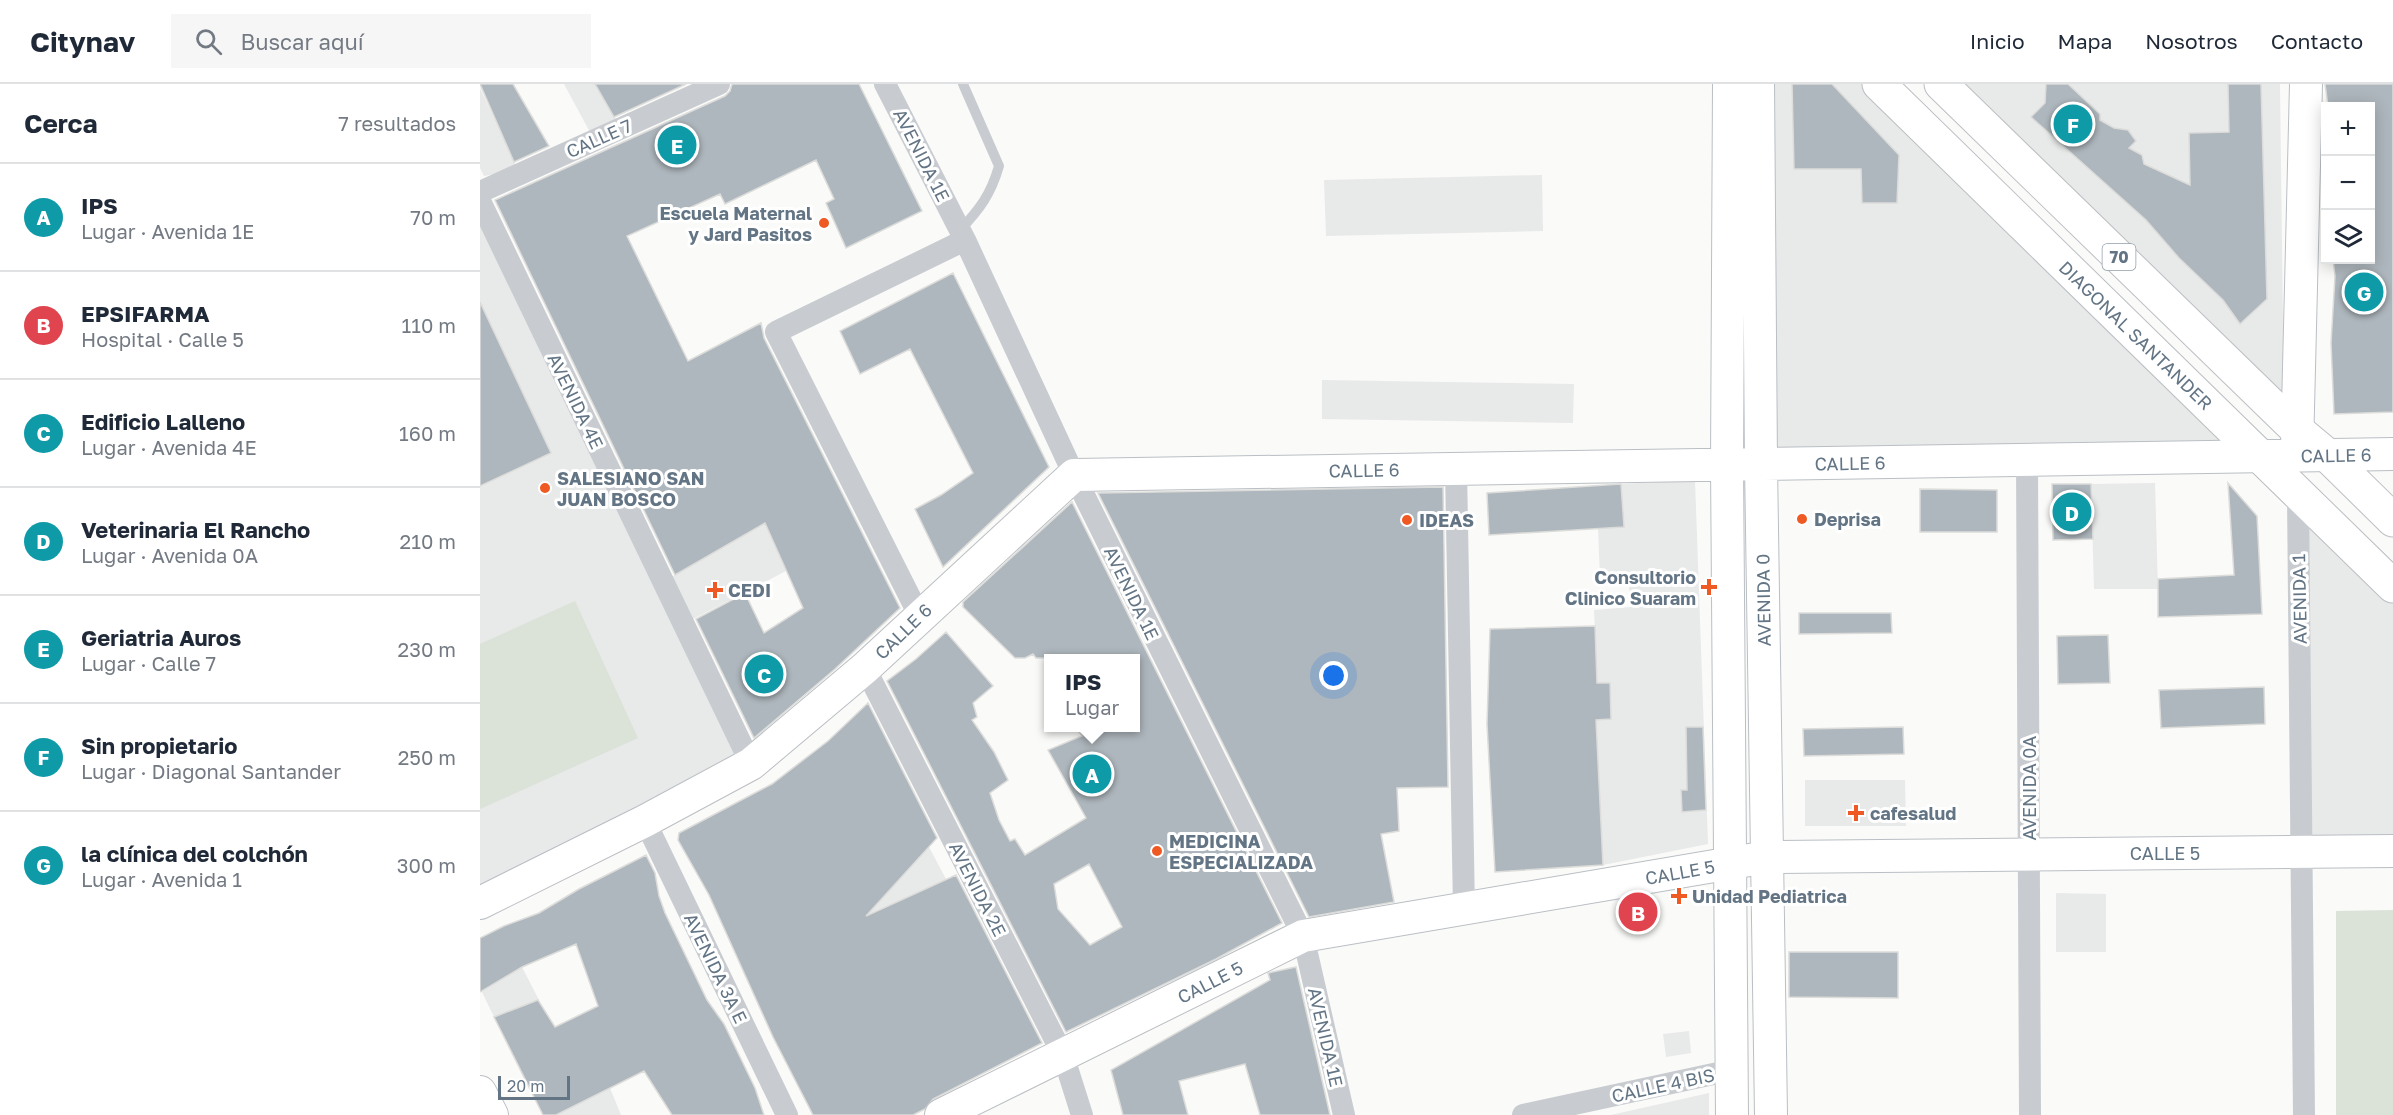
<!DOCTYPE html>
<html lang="es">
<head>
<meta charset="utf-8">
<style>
  :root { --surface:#fff; --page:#f6f6f7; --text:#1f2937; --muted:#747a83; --line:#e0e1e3; --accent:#db2777 }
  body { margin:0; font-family:"Golos Text",sans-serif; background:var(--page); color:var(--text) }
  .controls { position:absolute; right:18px; top:18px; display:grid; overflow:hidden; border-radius:0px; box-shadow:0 3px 15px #0003 }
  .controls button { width:54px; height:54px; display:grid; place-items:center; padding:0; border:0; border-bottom:2px solid var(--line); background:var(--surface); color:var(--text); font:30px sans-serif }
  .scale { position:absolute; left:18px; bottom:15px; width:72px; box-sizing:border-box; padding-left:6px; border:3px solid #637585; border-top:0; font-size:16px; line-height:21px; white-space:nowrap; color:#637585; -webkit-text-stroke:4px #fff; paint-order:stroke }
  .you { position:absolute; left:854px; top:592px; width:21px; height:21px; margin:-15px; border:4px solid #fff; border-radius:50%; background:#1a73e8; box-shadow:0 0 0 9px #1a73e833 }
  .badge { display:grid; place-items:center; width:39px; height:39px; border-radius:50%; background:var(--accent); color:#fff; font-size:20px; font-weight:700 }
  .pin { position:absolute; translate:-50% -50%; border:3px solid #fff; box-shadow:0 2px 6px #0006 }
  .popup { position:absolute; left:564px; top:570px; width:96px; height:78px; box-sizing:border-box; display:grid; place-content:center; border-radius:0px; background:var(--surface); filter:drop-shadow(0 2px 4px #0005); font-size:20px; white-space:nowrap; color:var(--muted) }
  .popup b { font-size:22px; color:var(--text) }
  .popup::after { content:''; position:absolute; left:50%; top:100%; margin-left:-12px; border:12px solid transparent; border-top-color:var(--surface) }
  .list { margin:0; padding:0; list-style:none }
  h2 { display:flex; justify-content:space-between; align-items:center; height:78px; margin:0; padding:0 24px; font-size:26px }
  h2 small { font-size:20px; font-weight:400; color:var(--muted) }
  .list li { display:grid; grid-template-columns:39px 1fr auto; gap:18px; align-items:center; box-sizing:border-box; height:108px; padding:0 24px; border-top:2px solid var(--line) }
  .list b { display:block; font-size:22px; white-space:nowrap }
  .list p { margin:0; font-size:20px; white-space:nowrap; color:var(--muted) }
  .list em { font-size:20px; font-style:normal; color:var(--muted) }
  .icon { flex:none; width:33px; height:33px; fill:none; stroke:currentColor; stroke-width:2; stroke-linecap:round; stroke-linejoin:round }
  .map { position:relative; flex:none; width:1913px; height:1031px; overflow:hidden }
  header { display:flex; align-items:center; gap:36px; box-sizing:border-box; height:84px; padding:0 30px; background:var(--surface); border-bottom:2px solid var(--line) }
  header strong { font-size:28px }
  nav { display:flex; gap:33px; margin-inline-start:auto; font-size:21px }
  .search { width:420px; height:54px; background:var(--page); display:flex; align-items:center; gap:15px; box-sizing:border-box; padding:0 21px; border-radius:0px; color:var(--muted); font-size:22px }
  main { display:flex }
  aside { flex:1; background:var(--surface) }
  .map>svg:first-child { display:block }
  .built { fill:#e8e9e9 }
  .green { fill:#dbe2d8 }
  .building { fill:#aeb7bd; stroke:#dcdcda; stroke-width:1.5; fill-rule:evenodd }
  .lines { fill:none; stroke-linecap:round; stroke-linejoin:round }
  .secondary-casing { stroke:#babfc4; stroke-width:34 }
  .primary-casing { stroke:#bbbfc3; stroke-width:35 }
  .lane { stroke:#c8ccd0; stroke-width:10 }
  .street { stroke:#c8ccd0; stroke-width:22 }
  .secondary { stroke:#fff; stroke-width:32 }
  .primary { stroke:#fff; stroke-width:33 }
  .poi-dot { fill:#ef5923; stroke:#fff; stroke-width:2 }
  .labels { text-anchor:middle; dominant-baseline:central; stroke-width:6; stroke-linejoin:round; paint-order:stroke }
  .shield { fill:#fff; stroke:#929eaa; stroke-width:1.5 }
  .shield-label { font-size:16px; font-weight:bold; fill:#637585 }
  .street-label { font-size:18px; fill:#637585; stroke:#fff }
  .poi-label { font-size:18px; font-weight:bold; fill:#637585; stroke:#fff; text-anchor:start }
</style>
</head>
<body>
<header>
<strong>Citynav</strong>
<div class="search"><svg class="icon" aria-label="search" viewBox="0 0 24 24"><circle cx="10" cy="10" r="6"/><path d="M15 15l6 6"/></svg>Buscar aquí</div>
<nav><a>Inicio</a><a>Mapa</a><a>Nosotros</a><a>Contacto</a></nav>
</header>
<main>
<aside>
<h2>Cerca<small>7 resultados</small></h2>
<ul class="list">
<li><span class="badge" style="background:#0f9aa8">A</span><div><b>IPS</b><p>Lugar · Avenida 1E</p></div><em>70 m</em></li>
<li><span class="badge" style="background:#e0444e">B</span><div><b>EPSIFARMA</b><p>Hospital · Calle 5</p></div><em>110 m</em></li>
<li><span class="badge" style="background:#0f9aa8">C</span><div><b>Edificio Lalleno</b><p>Lugar · Avenida 4E</p></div><em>160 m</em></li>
<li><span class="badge" style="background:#0f9aa8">D</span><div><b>Veterinaria El Rancho</b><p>Lugar · Avenida 0A</p></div><em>210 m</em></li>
<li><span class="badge" style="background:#0f9aa8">E</span><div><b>Geriatria Auros</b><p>Lugar · Calle 7</p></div><em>230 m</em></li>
<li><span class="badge" style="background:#0f9aa8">F</span><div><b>Sin propietario</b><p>Lugar · Diagonal Santander</p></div><em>250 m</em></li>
<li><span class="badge" style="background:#0f9aa8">G</span><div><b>la clínica del colchón</b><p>Lugar · Avenida 1</p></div><em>300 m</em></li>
</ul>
</aside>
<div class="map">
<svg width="1913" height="1031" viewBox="0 0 1913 1031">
  <rect width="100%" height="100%" fill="#fafaf8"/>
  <path class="built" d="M84,0H115L139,40L112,52Z
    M1282,0H1389L1758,364L1289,363Z
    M1485,0H1800L1804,320Z
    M0,4L38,86L4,92L0,84Z
    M1062,91L1063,147L846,152L844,96Z
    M0,135L258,672L0,812Z
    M842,296L1094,300L1093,339L842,335Z
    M1215,396L1228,760L1123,781L1116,636L1130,599H1107L1106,573L1116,571L1114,526L1151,523L1148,492H1120L1118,445L1144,443L1141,400Z
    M1675,399L1678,505H1614L1611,400Z
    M1825,432L1913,517V756H1829Z
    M285,439L306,487L211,536L190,494Z
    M1325,696H1425L1426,742H1325Z
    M449,763L466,795L373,837L435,778Z
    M1576,809L1626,810V868H1576Z
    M42,883L59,916L14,933L0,904Z
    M1209,947L1211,969L1186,973L1183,950Z
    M130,1004L141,1031H76Z
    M1229,1009V1031H1131Z"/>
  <path class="green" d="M95,517L158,654L0,725V560Z
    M1913,826V1031H1856V827Z"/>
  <path class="building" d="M0,0H33L69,62L34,78Z
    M115,0H206L134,33Z
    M252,0H379L442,127L366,164L346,119L354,115L336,76L245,120L240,110L147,152L208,277L281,239L284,254L420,524L355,585L274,654L216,535L265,509L284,549L323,524L285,439L195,491L15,116L245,12L250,7Z
    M1312,0H1352L1419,71L1417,119H1382L1381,85H1314Z
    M1566,0H1588L1620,30V36L1634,44L1648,46L1656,57L1649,64L1662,71L1664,80L1710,101L1709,49L1749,48L1748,0H1781L1787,215L1760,240L1743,216L1699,174L1666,136L1551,33L1565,19Z
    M1845,0H1913V328L1854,330L1851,259L1855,192L1853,176H1890V22H1848Z
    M473,189L569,383L463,483L435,425L461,411L493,389L430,265L380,290L360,247Z
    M0,218L71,369L0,402Z
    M1748,399L1777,432L1782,530L1678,533V495L1754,491Z
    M1141,400L1144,443L1009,451L1007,409Z
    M1572,400H1611L1613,455L1573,456Z
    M963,403L968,703L917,704L919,747L901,750L914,818L829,833L618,409Z
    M1440,405L1517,406V448H1440Z
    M592,418L802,839L736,875L586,948L407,597L436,575L466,548L513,602L493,619L497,633L492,636L514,668L528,696L510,709L519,736L530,757L535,755L545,771L606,734L568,666L602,652L597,644H656V574H556L553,570L545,574H535L483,523V518ZM609,780L642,843L610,861L578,825L574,800Z
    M1319,529H1411L1412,549L1319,550Z
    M1115,542L1117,599H1130L1131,635L1116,636L1123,781L1015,788L1007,640L1010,545Z
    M1628,551L1630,599L1578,600L1577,552Z
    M1784,603L1785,640L1681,644L1679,606Z
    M388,619L457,754L386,832L476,791L562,959L453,1015L445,1025L433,1031H333L293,953L229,811L198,756L199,749L292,700L348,657Z
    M1206,643H1223L1226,726L1202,728L1201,706H1207Z
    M1423,643L1424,670L1324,672L1323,645Z
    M166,771L175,789L179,812L185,829L227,916L244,940L275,1004L284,1031H192L164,987L76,1031H63L14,933L58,916L75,943L118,922L96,860L42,883L0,908V854L24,842L59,829L99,805Z
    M1309,868H1418V914L1309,913Z
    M816,883L850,1031H780L765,980L699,997L708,1031H643L631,986L790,896L788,889Z"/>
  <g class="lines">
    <defs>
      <path id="secondary" d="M1249,0L1247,381L1252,1031
        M1278,0L1281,380L1291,1031
        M1817,365L1826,0
        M0,819L165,737L271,680L385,584L594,391L1913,370
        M0,1008L12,1031
        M461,1031L823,852L1287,773L1913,767"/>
      <path id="primary" d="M1399,0L1913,502
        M1461,0L1817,346L1847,371L1913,436"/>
    </defs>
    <use href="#secondary" class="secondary-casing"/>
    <use href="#primary" class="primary-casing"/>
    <path class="lane" d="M480,146C500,125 511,110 519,82L483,0"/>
    <path class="street" d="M405,0L485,156L594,391L823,852L864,1031
      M0,108L239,0
      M0,117L271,680
      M1547,376L1550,1031
      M976,385L984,825
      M1818,412L1824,1031
      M439,531L296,248L485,156
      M385,584L583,971L602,1031
      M165,737L307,1031
      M1043,1031L1252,986"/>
    <use href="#secondary" class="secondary"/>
    <use href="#primary" class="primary"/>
  </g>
  <g class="poi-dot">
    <circle cx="344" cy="139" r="6"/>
    <circle cx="65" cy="404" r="6"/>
    <circle cx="1322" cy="435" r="6"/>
    <circle cx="927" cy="436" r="6"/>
    <path d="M1226 494h6v6h6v6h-6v6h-6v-6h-6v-6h6z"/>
    <path d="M232 497h6v6h6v6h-6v6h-6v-6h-6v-6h6z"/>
    <path d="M1373 720h6v6h6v6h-6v6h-6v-6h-6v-6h6z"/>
    <circle cx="677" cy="767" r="6"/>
    <path d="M1196 803h6v6h6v6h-6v6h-6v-6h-6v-6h6z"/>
  </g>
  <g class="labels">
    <rect class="shield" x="1622.5" y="160" width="33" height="26" rx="4.5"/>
    <g class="shield-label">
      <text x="1639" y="173">70</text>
    </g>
    <g class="street-label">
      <text transform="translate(119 54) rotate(-24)">CALLE 7</text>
      <text transform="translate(442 71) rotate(63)">AVENIDA 1E</text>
      <text transform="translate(1656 251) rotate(44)">DIAGONAL SANTANDER</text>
      <text transform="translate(96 317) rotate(64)">AVENIDA 4E</text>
      <text transform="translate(1856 371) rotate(-1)">CALLE 6</text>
      <text transform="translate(1370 379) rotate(-1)">CALLE 6</text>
      <text transform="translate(884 386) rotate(-1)">CALLE 6</text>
      <text transform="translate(652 509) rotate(64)">AVENIDA 1E</text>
      <text transform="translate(1819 515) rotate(-91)">AVENIDA 1</text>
      <text transform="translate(1283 516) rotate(-91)">AVENIDA 0</text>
      <text transform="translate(423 547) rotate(-44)">CALLE 6</text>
      <text transform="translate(1549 704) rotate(-90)">AVENIDA 0A</text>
      <text x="1685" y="769">CALLE 5</text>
      <text transform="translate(1200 788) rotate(-10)">CALLE 5</text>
      <text transform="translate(498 805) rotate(63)">AVENIDA 2E</text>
      <text transform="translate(236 884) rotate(64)">AVENIDA 3A E</text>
      <text transform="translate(730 898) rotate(-27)">CALLE 5</text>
      <text transform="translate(846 953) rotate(77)">AVENIDA 1E</text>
      <text transform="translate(1183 1001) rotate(-12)">CALLE 4 BIS</text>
    </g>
    <g class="poi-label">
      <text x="332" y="129" text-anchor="end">Escuela Maternal<tspan x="332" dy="21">y Jard Pasitos</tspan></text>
      <text x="77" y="394">SALESIANO SAN<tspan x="77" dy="21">JUAN BOSCO</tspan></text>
      <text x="1334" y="435">Deprisa</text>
      <text x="939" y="436">IDEAS</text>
      <text x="1216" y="493" text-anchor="end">Consultorio<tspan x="1216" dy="21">Clinico Suaram</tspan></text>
      <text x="248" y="506">CEDI</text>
      <text x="1390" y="729">cafesalud</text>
      <text x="689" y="757">MEDICINA<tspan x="689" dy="21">ESPECIALIZADA</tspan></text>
      <text x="1212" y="812">Unidad Pediatrica</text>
    </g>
  </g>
</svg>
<div class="controls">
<button>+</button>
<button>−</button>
<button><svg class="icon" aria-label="layers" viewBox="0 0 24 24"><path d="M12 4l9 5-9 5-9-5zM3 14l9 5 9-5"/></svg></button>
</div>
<div class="scale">20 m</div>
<div class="you"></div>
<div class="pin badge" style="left:612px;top:690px;background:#0f9aa8">A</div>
<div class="popup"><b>IPS</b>Lugar</div>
<div class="pin badge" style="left:1158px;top:828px;background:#e0444e">B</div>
<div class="pin badge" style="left:284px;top:590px;background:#0f9aa8">C</div>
<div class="pin badge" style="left:1592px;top:428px;background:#0f9aa8">D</div>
<div class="pin badge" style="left:197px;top:61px;background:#0f9aa8">E</div>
<div class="pin badge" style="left:1593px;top:40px;background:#0f9aa8">F</div>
<div class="pin badge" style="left:1884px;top:208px;background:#0f9aa8">G</div>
</div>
</main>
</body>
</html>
